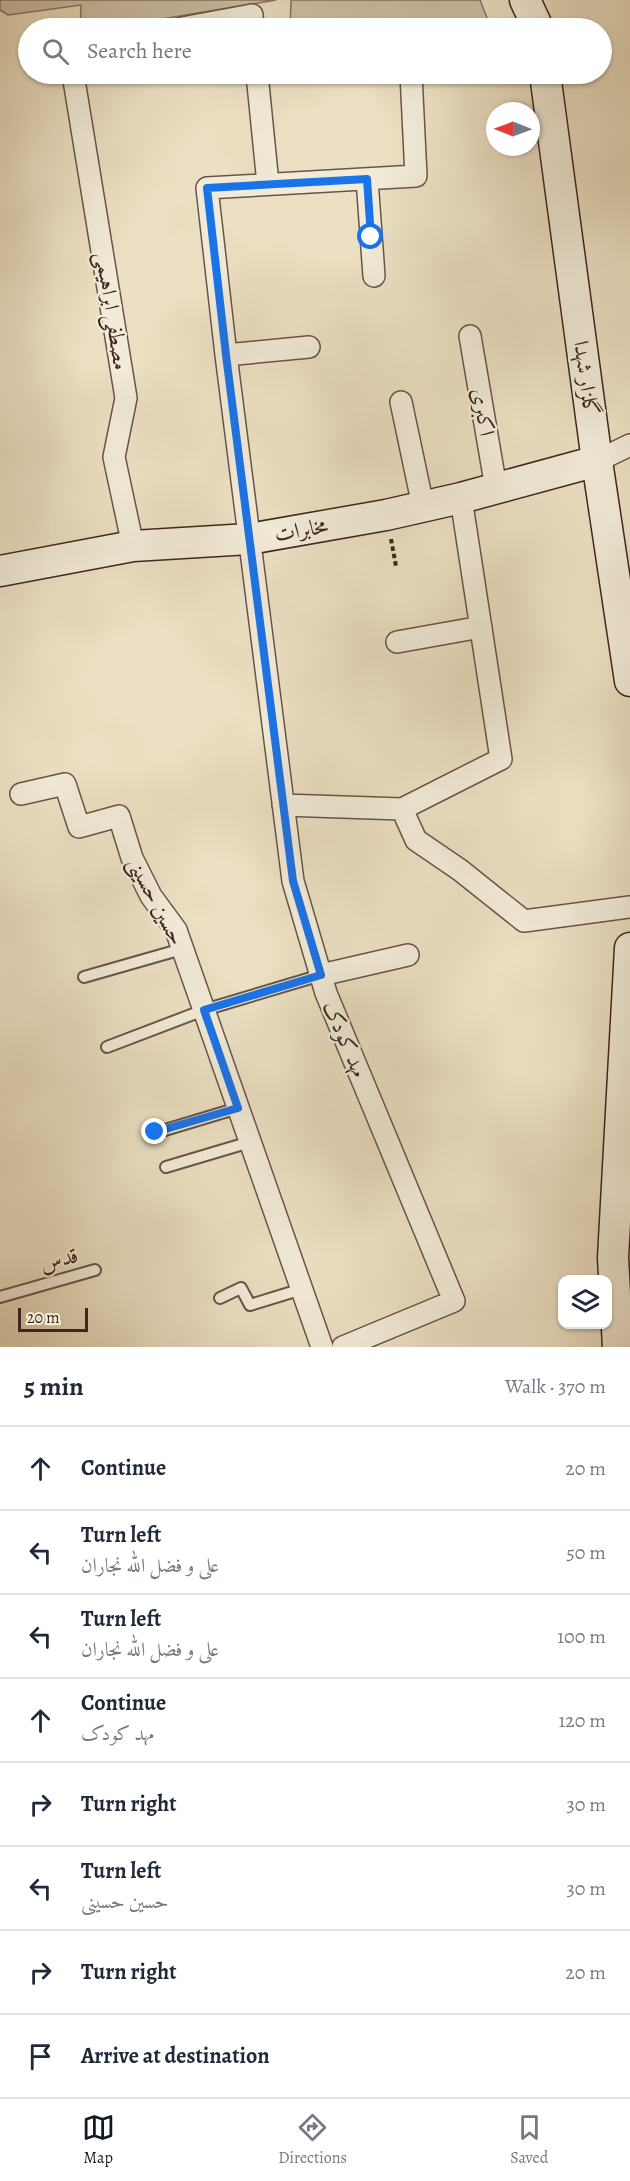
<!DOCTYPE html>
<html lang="en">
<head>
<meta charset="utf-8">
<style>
  :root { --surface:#fff; --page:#f2f2f3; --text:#1f2937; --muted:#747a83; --line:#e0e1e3; --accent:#111827 }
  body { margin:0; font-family:Alegreya,Amiri,serif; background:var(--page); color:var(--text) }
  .controls { position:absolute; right:18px; bottom:18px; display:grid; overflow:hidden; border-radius:12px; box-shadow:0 2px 4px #0004 }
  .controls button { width:54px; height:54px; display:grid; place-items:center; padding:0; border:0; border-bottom:2px solid var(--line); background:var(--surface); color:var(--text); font:30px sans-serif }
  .compass { position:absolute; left:486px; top:102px; width:54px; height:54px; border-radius:50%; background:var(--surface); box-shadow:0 2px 4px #0004; rotate:271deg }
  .scale { position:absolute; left:18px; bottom:15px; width:70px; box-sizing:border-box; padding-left:6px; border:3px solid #3d271e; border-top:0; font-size:16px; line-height:21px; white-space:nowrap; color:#3d271e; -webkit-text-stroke:4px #f2ebd8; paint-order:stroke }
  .stop { position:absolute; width:18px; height:18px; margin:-14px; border:4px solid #1a73e8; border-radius:50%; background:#fff }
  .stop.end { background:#1a73e8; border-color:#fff; box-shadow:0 2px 6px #0008 }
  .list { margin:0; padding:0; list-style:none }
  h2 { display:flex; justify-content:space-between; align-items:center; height:78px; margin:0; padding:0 24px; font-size:26px }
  h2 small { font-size:20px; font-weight:400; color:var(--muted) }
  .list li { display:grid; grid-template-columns:39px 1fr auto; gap:18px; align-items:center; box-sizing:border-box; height:84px; padding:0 24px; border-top:2px solid var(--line) }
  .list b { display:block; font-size:22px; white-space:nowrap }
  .list p { margin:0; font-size:20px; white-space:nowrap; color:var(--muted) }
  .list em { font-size:20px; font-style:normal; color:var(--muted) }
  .icon { flex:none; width:33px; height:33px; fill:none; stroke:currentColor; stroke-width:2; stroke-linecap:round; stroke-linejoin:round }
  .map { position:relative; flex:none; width:630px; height:1347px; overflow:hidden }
  .search { position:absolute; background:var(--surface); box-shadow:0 2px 4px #0004; left:18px; right:18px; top:18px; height:66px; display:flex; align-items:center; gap:15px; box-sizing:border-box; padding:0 21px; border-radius:33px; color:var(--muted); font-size:22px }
  .sheet { height:750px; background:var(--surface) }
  nav { display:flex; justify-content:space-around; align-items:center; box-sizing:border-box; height:84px; border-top:2px solid var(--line); background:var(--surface); font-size:16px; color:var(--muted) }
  nav a { display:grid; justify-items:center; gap:3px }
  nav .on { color:var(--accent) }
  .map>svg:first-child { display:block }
  .green { fill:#cdc1a7; stroke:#857462; stroke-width:1.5 }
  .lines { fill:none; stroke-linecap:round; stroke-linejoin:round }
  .lane-casing { stroke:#685547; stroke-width:14 }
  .street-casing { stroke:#685547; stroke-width:24 }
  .secondary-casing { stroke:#3d271e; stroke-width:33 }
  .path { stroke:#3d271e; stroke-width:4; stroke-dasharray:4.5 3; stroke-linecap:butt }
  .lane { stroke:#f2ebd8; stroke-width:10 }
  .street { stroke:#f2ebd8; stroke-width:21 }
  .secondary { stroke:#f2ebd8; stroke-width:30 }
  .route { stroke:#1a73e8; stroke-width:8 }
  .labels { text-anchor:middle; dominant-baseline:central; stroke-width:4.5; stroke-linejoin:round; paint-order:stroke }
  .street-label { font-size:22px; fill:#3d271e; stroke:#f2ebd8 }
</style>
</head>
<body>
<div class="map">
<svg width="630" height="1347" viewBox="0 0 630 1347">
  <rect width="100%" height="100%" fill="#ebe0c3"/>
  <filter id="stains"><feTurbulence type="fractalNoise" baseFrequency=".00333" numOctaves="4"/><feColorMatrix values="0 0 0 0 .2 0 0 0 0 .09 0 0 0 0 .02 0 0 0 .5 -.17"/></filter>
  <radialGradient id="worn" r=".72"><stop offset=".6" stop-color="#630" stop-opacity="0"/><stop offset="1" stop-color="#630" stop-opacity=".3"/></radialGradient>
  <path class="green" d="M0,0H276L108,28H80L81,5L8,15L0,10Z
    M291,0H480L491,28H290Z
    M288,74H341L288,79Z"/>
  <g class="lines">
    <defs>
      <path id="lane" d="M84,977L182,949
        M107,1047L204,1010L321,975
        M155,1133L238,1108
        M166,1167L250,1142
        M0,1297L95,1270
        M220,1298L241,1288L250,1305L302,1289"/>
      <path id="street" d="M182,28L252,15L253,28
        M73,74L126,398L114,457L133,546
        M257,74L268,184
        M367,179L374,276
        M470,336L496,488
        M226,355L309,347
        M401,402L423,506
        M597,461L630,445
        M397,642L481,627
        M21,794L65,784L79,827L119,816L132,858L151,896L176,930L322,1347
        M283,805L402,809L416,840L460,870L524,921L630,907
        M402,809L501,759L461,498
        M321,975L408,955
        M343,1347L454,1301L326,993L293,881L226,355L207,188L416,176L411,74"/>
      <path id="secondary" d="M525,0L538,28
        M545,74L597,461L630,681
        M0,571L133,546L249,539L386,515L461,498L597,461
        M618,1347L613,1258L630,948"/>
    </defs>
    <use href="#lane" class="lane-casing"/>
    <use href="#street" class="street-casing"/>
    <use href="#secondary" class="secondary-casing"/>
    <path class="path" d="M391,539L396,566"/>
    <use href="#lane" class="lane"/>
    <use href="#street" class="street"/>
    <use href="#secondary" class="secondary"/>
  </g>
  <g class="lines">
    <path class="route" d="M155,1132L238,1108L204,1010L321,975L293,881L226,355L207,188L367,179L371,237"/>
  </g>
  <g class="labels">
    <g class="street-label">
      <text transform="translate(112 311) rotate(81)">مصطفی ابراهیمی</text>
      <text transform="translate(586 378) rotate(82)">گلزار شهدا</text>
      <text transform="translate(483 412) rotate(80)">اکبری</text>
      <text transform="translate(301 530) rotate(-10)">مخابرات</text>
      <text transform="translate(156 901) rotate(62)">حسین حسینی</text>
      <text transform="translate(345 1039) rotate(67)">مهد کودک</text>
      <text transform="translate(59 1260) rotate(-16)">قدس</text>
    </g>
  </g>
  <rect width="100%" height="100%" filter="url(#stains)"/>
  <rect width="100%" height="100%" fill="url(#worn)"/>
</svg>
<div class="controls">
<button><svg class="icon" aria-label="layers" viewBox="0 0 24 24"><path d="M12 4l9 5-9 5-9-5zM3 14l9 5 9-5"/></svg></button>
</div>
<svg class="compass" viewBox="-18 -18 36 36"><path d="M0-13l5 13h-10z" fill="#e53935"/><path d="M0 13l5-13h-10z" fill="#747a83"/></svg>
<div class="scale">20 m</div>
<div class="stop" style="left:371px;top:237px"></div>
<div class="stop end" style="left:155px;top:1132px"></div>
<div class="search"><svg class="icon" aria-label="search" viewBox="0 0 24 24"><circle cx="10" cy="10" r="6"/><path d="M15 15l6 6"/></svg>Search here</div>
</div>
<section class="sheet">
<h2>5 min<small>Walk · 370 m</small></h2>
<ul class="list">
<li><svg class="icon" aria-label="ahead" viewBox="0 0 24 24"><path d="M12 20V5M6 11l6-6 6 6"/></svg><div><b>Continue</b></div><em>20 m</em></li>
<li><svg class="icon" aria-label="left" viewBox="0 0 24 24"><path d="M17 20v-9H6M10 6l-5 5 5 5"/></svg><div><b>Turn left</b><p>علی و فضل الله نجاران</p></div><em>50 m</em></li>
<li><svg class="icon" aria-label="left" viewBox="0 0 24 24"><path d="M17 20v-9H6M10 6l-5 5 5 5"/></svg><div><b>Turn left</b><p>علی و فضل الله نجاران</p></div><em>100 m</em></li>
<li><svg class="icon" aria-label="ahead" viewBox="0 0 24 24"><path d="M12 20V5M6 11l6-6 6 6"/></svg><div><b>Continue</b><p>مهد کودک</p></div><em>120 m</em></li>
<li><svg class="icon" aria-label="right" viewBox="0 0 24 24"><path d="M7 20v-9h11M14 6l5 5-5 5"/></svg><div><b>Turn right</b></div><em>30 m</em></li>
<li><svg class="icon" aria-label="left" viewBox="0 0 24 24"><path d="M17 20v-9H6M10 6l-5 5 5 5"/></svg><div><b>Turn left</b><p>حسین حسینی</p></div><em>30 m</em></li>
<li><svg class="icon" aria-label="right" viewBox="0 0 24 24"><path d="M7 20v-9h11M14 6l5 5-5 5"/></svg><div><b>Turn right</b></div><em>20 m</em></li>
<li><svg class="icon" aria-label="arrive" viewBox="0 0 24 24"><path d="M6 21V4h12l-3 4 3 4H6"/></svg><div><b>Arrive at destination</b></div></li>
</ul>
</section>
<nav>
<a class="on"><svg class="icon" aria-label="map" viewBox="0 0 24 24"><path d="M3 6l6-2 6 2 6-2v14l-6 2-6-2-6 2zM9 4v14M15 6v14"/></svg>Map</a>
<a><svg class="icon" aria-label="directions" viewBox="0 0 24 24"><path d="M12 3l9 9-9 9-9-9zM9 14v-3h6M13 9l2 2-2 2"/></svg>Directions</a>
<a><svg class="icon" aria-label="saved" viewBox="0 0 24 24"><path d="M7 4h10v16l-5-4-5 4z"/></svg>Saved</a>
</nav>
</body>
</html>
